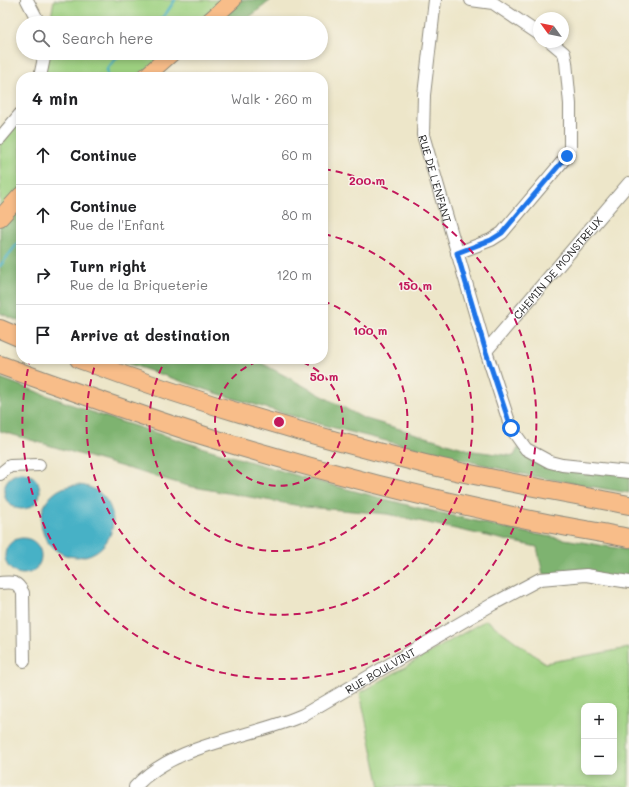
<!DOCTYPE html>
<html lang="en">
<head>
<meta charset="utf-8">
<style>
  :root { --surface:#fff; --page:#f6f6f6; --text:#202124; --muted:#757577; --line:#e0e0e0 }
  body { margin:0; font-family:Mali,sans-serif; background:var(--page); color:var(--text) }
  .controls { position:absolute; right:12px; bottom:12px; display:grid; overflow:hidden; border-radius:8px; box-shadow:0 2px 6px #0003 }
  .controls button { width:36px; height:36px; display:grid; place-items:center; padding:0; border:0; border-bottom:1px solid var(--line); background:var(--surface); color:var(--text); font:20px sans-serif }
  .compass { position:absolute; left:533px; top:12px; width:36px; height:36px; border-radius:50%; background:var(--surface); box-shadow:0 2px 6px #0003; rotate:303deg }
  .stop { position:absolute; width:12px; height:12px; margin:-9px; border:3px solid #1a73e8; border-radius:50%; background:#fff }
  .stop.end { background:#1a73e8; border-color:#fff; box-shadow:0 1px 4px #0008 }
  .list { margin:0; padding:0; list-style:none }
  h2 { display:flex; justify-content:space-between; align-items:center; height:52px; margin:0; padding:0 16px; font-size:17px }
  h2 small { font-size:13px; font-weight:400; color:var(--muted) }
  .list li { display:grid; grid-template-columns:26px 1fr auto; gap:12px; align-items:center; box-sizing:border-box; height:60px; padding:0 16px; border-top:1px solid var(--line) }
  .list b { display:block; font-size:15px; white-space:nowrap }
  .list p { margin:0; font-size:13px; white-space:nowrap; color:var(--muted) }
  .list em { font-size:13px; font-style:normal; color:var(--muted) }
  .icon { flex:none; width:22px; height:22px; fill:none; stroke:currentColor; stroke-width:2; stroke-linecap:round; stroke-linejoin:round }
  .map { position:relative; flex:none; width:629px; height:787px; overflow:hidden }
  .search { position:absolute; background:var(--surface); box-shadow:0 2px 6px #0003; left:16px; top:16px; width:312px; height:44px; display:flex; align-items:center; gap:10px; box-sizing:border-box; padding:0 14px; border-radius:22px; color:var(--muted); font-size:15px }
  .panel { position:absolute; background:var(--surface); box-shadow:0 2px 6px #0003; left:16px; top:72px; width:312px; height:292px; border-radius:16px }
  .map>svg:first-child { display:block }
  .green { fill:#9ed181; stroke:#647e56; fill-rule:evenodd }
  .forest { fill:#7eb36f; stroke:#546f4d }
  .water { fill:#47b1c6; stroke:#396e78 }
  .lines { fill:none; stroke-linecap:round; stroke-linejoin:round }
  .stream { stroke:#47b1c6; stroke-width:2.5 }
  .minor-casing { stroke:#8c887a; stroke-width:14 }
  .major-casing { stroke:#8c887a; stroke-width:18 }
  .highway-casing { stroke:#8c887a; stroke-width:20 }
  .minor { stroke:#fff; stroke-width:12 }
  .major { stroke:#f8bd89; stroke-width:16 }
  .highway { stroke:#f8bd89; stroke-width:18 }
  .route { stroke:#1a73e8; stroke-width:5 }
  .ring { fill:none; stroke:#c2185b; stroke-width:2; stroke-dasharray:7 5 }
  .labels { text-anchor:middle; dominant-baseline:central; stroke-width:3; stroke-linejoin:round; paint-order:stroke }
  .street-label { font-size:11px; fill:#2b2b2b; stroke:#f7f3e8 }
  .centre { fill:#c2185b; stroke:#f7f3e8; stroke-width:2 }
  .ring-label { font-size:12px; text-anchor:middle; font-weight:bold; fill:#c2185b; stroke:#f7f3e8; stroke-width:3; stroke-linejoin:round; paint-order:stroke }
</style>
</head>
<body>
<div class="map">
<svg width="629" height="787" viewBox="0 0 629 787">
  <rect width="100%" height="100%" fill="#f7f3e8"/>
  <filter id="ink" filterUnits="userSpaceOnUse"><feTurbulence type="fractalNoise" baseFrequency=".025" numOctaves="2"/><feDisplacementMap in="SourceGraphic" scale="8" xChannelSelector="R" yChannelSelector="G"/><feConvolveMatrix kernelMatrix="1 2 1 2 8 2 1 2 1" color-interpolation-filters="sRGB"/></filter>
  <filter id="wash" filterUnits="userSpaceOnUse"><feTurbulence type="fractalNoise" baseFrequency=".012" numOctaves="4" result="noise"/><feDisplacementMap in="SourceGraphic" scale="16" xChannelSelector="R" yChannelSelector="G"/><feGaussianBlur stdDeviation="0.9" result="paint"/><feColorMatrix in="noise" values="0 0 0 0 0 0 0 0 0 0 0 0 0 0 0 0 0 1.4 0 .05"/><feComposite in="paint" operator="in"/></filter>
  <g filter="url(#wash)">
    <rect width="100%" height="100%" fill="#ede6c9"/>
    <path class="green" d="M54,0H223L200,23H50Z
      M45,53H171L147,77H39Z
      M21,110V205L0,226V137Z
      M486,620L545,663L629,648V787H380L360,693ZM584,706H614V772H584Z"/>
    <path class="forest" d="M231,0H271L242,23H216Z
      M21,204V322L0,313V227Z
      M115,359H254L363,418L473,451L514,456L518,448L544,464L629,474V493L531,476L430,452L323,425L219,394Z
      M0,378L100,415L204,448L309,479L415,507L523,532L629,550V578L543,574L537,547L387,514L306,507L188,486L0,431Z"/>
    <path class="water" d="M4 491a18 18 0 1 1 36 0a18 18 0 1 1-36 0Z
      M41 521a36 36 0 1 1 72 0a36 36 0 1 1-72 0Z
      M5 556a18 18 0 1 1 36 0a18 18 0 1 1-36 0Z"/>
    <g class="lines">
      <path class="stream" d="M156,23L165,15L175,0
        M108,77L107,69L121,53
        M0,266L21,239"/>
    </g>
  </g>
  <g filter="url(#ink)">
    <g class="lines">
      <defs>
        <g id="minor">
          <path d="M27,0L39,23"/>
          <path id="s1" d="M435,0L424,95L423,135L486,351L511,428L526,449L550,462L562,465L629,472"/>
          <path d="M471,0L493,3L539,34"/>
          <path d="M40,77L45,53"/>
          <path d="M0,138L21,113"/>
          <path d="M457,253L491,240L502,233L567,156L570,147V104L566,62L564,53L551,42"/>
          <path id="s2" d="M486,351L629,183"/>
          <path d="M0,474L10,466L39,465"/>
          <path d="M0,583C13,582 17,581 23,593L24,661"/>
          <path id="s3" d="M135,787C176,742 249,739 303,715L493,604L540,579L586,575L629,582"/>
        </g>
        <path id="major" d="M207,23L233,0
          M145,77L172,53
          M0,218L21,195"/>
        <path id="highway" d="M0,329L21,338
          M79,359C192,401 308,435 425,464C492,480 561,492 629,505
          M0,365C69,390 138,415 208,437C311,469 417,496 522,518C558,526 594,531 629,538"/>
      </defs>
      <use href="#minor" class="minor-casing"/>
      <use href="#major" class="major-casing"/>
      <use href="#highway" class="highway-casing"/>
      <use href="#minor" class="minor"/>
      <use href="#major" class="major"/>
      <use href="#highway" class="highway"/>
    </g>
  </g>
  <g class="lines" filter="url(#ink)">
    <path class="route" d="M511,428L486,352L457,253L491,240L502,233L567,156"/>
  </g>
  <g class="ring">
    <path d="M291 359A64 64 0 1 1 267 359"/>
    <path d="M323 301A129 129 0 1 1 166 359"/>
    <path d="M324 234A193 193 0 1 1 97 359"/>
    <path d="M324 169A257 257 0 1 1 30 360"/>
  </g>
  <g class="labels">
    <g class="street-label">
      <text stroke="none"><textPath href="#s1" startOffset="181">RUE DE L'ENFANT</textPath></text>
      <text stroke="none"><textPath href="#s2" startOffset="110">CHEMIN DE MONSTREUX</textPath></text>
      <text stroke="none"><textPath href="#s3" startOffset="274">RUE BOULVINT</textPath></text>
    </g>
  </g>
  <circle cx="279" cy="422" r="6" class="centre"/>
  <g class="ring-label">
    <text x="367" y="185">200 m</text>
    <text x="415" y="290">150 m</text>
    <text x="370" y="335">100 m</text>
    <text x="324" y="381">50 m</text>
  </g>
</svg>
<div class="controls">
<button>+</button>
<button>−</button>
</div>
<svg class="compass" viewBox="-18 -18 36 36"><path d="M0-13l5 13h-10z" fill="#e53935"/><path d="M0 13l5-13h-10z" fill="#757577"/></svg>
<div class="stop" style="left:511px;top:428px"></div>
<div class="stop end" style="left:567px;top:156px"></div>
<div class="search"><svg class="icon" aria-label="search" viewBox="0 0 24 24"><circle cx="10" cy="10" r="6"/><path d="M15 15l6 6"/></svg>Search here</div>
<section class="panel">
<h2>4 min<small>Walk · 260 m</small></h2>
<ul class="list">
<li><svg class="icon" aria-label="ahead" viewBox="0 0 24 24"><path d="M12 20V5M6 11l6-6 6 6"/></svg><div><b>Continue</b></div><em>60 m</em></li>
<li><svg class="icon" aria-label="ahead" viewBox="0 0 24 24"><path d="M12 20V5M6 11l6-6 6 6"/></svg><div><b>Continue</b><p>Rue de l'Enfant</p></div><em>80 m</em></li>
<li><svg class="icon" aria-label="right" viewBox="0 0 24 24"><path d="M7 20v-9h11M14 6l5 5-5 5"/></svg><div><b>Turn right</b><p>Rue de la Briqueterie</p></div><em>120 m</em></li>
<li><svg class="icon" aria-label="arrive" viewBox="0 0 24 24"><path d="M6 21V4h12l-3 4 3 4H6"/></svg><div><b>Arrive at destination</b></div></li>
</ul>
</section>
</div>
</body>
</html>
